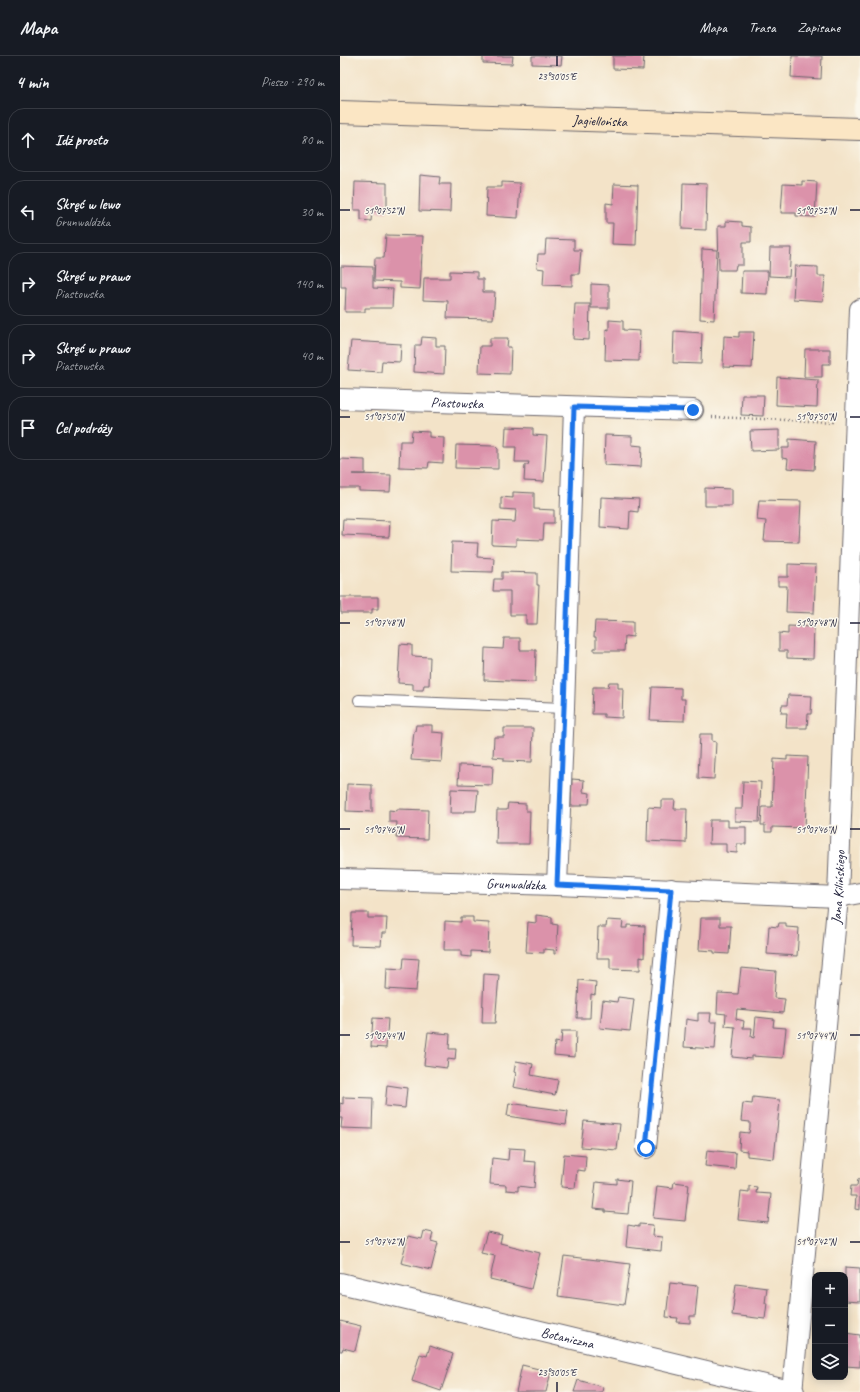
<!DOCTYPE html>
<html lang="pl">
<head>
<meta charset="utf-8">
<style>
  :root { --surface:#171b24; --page:#242831; --text:#f1f3f6; --muted:#9ea1a6; --line:#363941 }
  body { margin:0; font-family:Caveat,sans-serif; background:var(--page); color:var(--text) }
  .controls { position:absolute; right:12px; bottom:12px; display:grid; overflow:hidden; border-radius:8px; box-shadow:0 2px 10px #0003 }
  .controls button { width:36px; height:36px; display:grid; place-items:center; padding:0; border:0; border-bottom:1px solid var(--line); background:var(--surface); color:var(--text); font:20px sans-serif }
  .stop { position:absolute; width:12px; height:12px; margin:-9px; border:3px solid #1a73e8; border-radius:50%; background:#fff }
  .stop.end { background:#1a73e8; border-color:#fff; box-shadow:0 1px 4px #0008 }
  .list { margin:0; padding:0; list-style:none }
  h2 { display:flex; justify-content:space-between; align-items:center; height:52px; margin:0; padding:0 16px; font-size:17px }
  h2 small { font-size:13px; font-weight:400; color:var(--muted) }
  .list li { display:grid; grid-template-columns:26px 1fr auto; gap:12px; align-items:center; box-sizing:border-box; height:64px; margin:0 8px 8px; padding:0 8px; border:1px solid var(--line); border-radius:16px }
  .list b { display:block; font-size:15px; white-space:nowrap }
  .list p { margin:0; font-size:13px; white-space:nowrap; color:var(--muted) }
  .list em { font-size:13px; font-style:normal; color:var(--muted) }
  .icon { flex:none; width:22px; height:22px; fill:none; stroke:currentColor; stroke-width:2; stroke-linecap:round; stroke-linejoin:round }
  .map { position:relative; flex:none; width:520px; height:1336px; overflow:hidden }
  header { display:flex; align-items:center; gap:24px; box-sizing:border-box; height:56px; padding:0 20px; background:var(--surface); border-bottom:1px solid var(--line) }
  header strong { font-size:19px }
  nav { display:flex; gap:22px; margin-inline-start:auto; font-size:14px }
  main { display:flex }
  aside { flex:1; background:var(--surface) }
  .map>svg:first-child { display:block }
  .building { fill:#db92aa }
  .lines { fill:none; stroke-linecap:round; stroke-linejoin:round }
  .lane-casing { stroke:#6b666c; stroke-width:12 }
  .street-casing { stroke:#6b666c; stroke-width:22 }
  .secondary-casing { stroke:#6b666c; stroke-width:24 }
  .path { stroke:#6b666c; stroke-width:2.5; stroke-dasharray:1 3; stroke-linecap:butt }
  .lane { stroke:#fff; stroke-width:10 }
  .street { stroke:#fff; stroke-width:20 }
  .secondary { stroke:#fbe6c4; stroke-width:22 }
  .route { stroke:#1a73e8; stroke-width:5 }
  .ticks { fill:none; stroke:#22223b; stroke-width:1.5 }
  .labels { text-anchor:middle; dominant-baseline:central; stroke-width:3; stroke-linejoin:round; paint-order:stroke }
  .street-label { font-size:14px; fill:#22223b; stroke:#fbf7ec }
  .ticks-label { font-size:10px; text-anchor:middle; fill:#22223b; stroke:#fbf7ec; stroke-width:3; stroke-linejoin:round; paint-order:stroke }
</style>
</head>
<body>
<header>
<strong>Mapa</strong>
<nav><a>Mapa</a><a>Trasa</a><a>Zapisane</a></nav>
</header>
<main>
<aside>
<h2>4 min<small>Pieszo · 290 m</small></h2>
<ul class="list">
<li><svg class="icon" aria-label="ahead" viewBox="0 0 24 24"><path d="M12 20V5M6 11l6-6 6 6"/></svg><div><b>Idź prosto</b></div><em>80 m</em></li>
<li><svg class="icon" aria-label="left" viewBox="0 0 24 24"><path d="M17 20v-9H6M10 6l-5 5 5 5"/></svg><div><b>Skręć w lewo</b><p>Grunwaldzka</p></div><em>30 m</em></li>
<li><svg class="icon" aria-label="right" viewBox="0 0 24 24"><path d="M7 20v-9h11M14 6l5 5-5 5"/></svg><div><b>Skręć w prawo</b><p>Piastowska</p></div><em>140 m</em></li>
<li><svg class="icon" aria-label="right" viewBox="0 0 24 24"><path d="M7 20v-9h11M14 6l5 5-5 5"/></svg><div><b>Skręć w prawo</b><p>Piastowska</p></div><em>40 m</em></li>
<li><svg class="icon" aria-label="arrive" viewBox="0 0 24 24"><path d="M6 21V4h12l-3 4 3 4H6"/></svg><div><b>Cel podróży</b></div></li>
</ul>
</aside>
<div class="map">
<svg width="520" height="1336" viewBox="0 0 520 1336">
  <rect width="100%" height="100%" fill="#fbf7ec"/>
  <filter id="ink" filterUnits="userSpaceOnUse"><feTurbulence type="fractalNoise" baseFrequency=".025" numOctaves="2"/><feDisplacementMap in="SourceGraphic" scale="8" xChannelSelector="R" yChannelSelector="G"/><feConvolveMatrix kernelMatrix="1 2 1 2 8 2 1 2 1" color-interpolation-filters="sRGB"/></filter>
  <filter id="wash" filterUnits="userSpaceOnUse"><feTurbulence type="fractalNoise" baseFrequency=".012" numOctaves="4" result="noise"/><feDisplacementMap in="SourceGraphic" scale="16" xChannelSelector="R" yChannelSelector="G"/><feGaussianBlur stdDeviation="0.9" result="paint"/><feColorMatrix in="noise" values="0 0 0 0 0 0 0 0 0 0 0 0 0 0 0 0 0 1.4 0 .05"/><feComposite in="paint" operator="in"/></filter>
  <g filter="url(#wash)">
    <rect width="100%" height="100%" fill="#f3e3c8"/>
    <g id="blocks">
      <path class="building" d="M143,0H173L172,8L143,7Z
        M192,0H222L221,9L192,8Z
        M273,0H304L303,14L273,13Z
        M452,0H482L481,23L451,21Z
        M80,119L100,121L99,128H111L110,156L79,155Z
        M462,125L477,126L475,161L456,160V157H441L443,128L462,129Z
        M15,126L47,127V156L32,155L31,165L21,164V154H14Z
        M162,126L180,127L178,162L146,160L147,131H162Z
        M343,127L367,128L366,174L342,173Z
        M274,128L298,129L296,189L272,188L273,167H266V147L273,148Z
        M386,165L402,166V170L411,171V186H403V209H396L395,214H379L378,170H386Z
        M46,179L83,180L80,233L60,232V226L34,225L35,202H44Z
        M206,183L234,184V194H241L239,218H232V230L203,229L204,213L197,212L198,198H205Z
        M430,192H451L449,221L429,220Z
        M362,193L377,194L374,264L360,263Z
        M1,210L33,211V232L53,233L52,252H25V256H5L6,231H1Z
        M455,210L478,211V220H485L483,245L453,243Z
        M110,215L137,216V223H143V236H155L153,263L107,262L108,245L83,244L84,222H110Z
        M402,215H428L427,238L401,237Z
        M251,228L269,229V252H251Z
        M235,248H250L249,284L233,283Z
        M269,264L283,265V274L300,275L299,305L265,304L266,273L269,274Z
        M334,275L362,277L361,308L333,307Z
        M399,276H414L412,312L383,311L384,280L399,281Z
        M82,281L96,282V290H105L104,318L74,316L75,289H81Z
        M150,282H168L167,291H171L170,318L139,317L140,290H150Z
        M11,285L61,288L60,306L42,305L41,316L8,314Z
        M465,293H490V308H482V321H464Z
        M437,321L478,324L477,351L436,349Z
        M402,339H424L423,360L401,359Z
        M166,371L193,372V379L207,380L204,426L184,425L185,409H188L189,406H175L176,391H165Z
        M439,374V394L411,395L410,375Z
        M72,375L89,376V381L104,382L103,407L89,406L88,412L59,411L60,385H71Z
        M265,379L292,380V389L302,390L301,411L264,409Z
        M449,383L476,385L474,414L447,412L448,403L442,402V392H449Z
        M116,389L155,390L158,393V413L115,412Z
        M0,403L25,404V418H12L51,419L50,436L19,435V432H0Z
        M365,432L392,433V450H365Z
        M173,436L194,437V453L214,454V467H204L203,484L176,483V490L152,489L153,465L175,466L176,454L161,453V441L173,442Z
        M261,441L299,443L298,456L290,455L289,473L260,471Z
        M419,444L461,445L459,486L424,485L426,465L417,464Z
        M3,463L50,465L49,481L2,479Z
        M112,486L138,487L137,501L154,502L153,516L111,515Z
        M448,508L476,509L474,557L446,556L447,530H438V521H448Z
        M162,516L197,517V529H199L197,568H186V559H170V535H153L154,523H162Z
        M0,541H38V553H32V557H1Z
        M255,565L293,566V581L285,580L284,595H254V592H256V581H254Z
        M448,570L474,571L473,603L447,602V595H439V577L448,578Z
        M164,582H180V594H196L195,626L144,624L145,592L163,593Z
        M60,588L72,589V600L90,601L89,629H84L83,634H73V628L58,627Z
        M269,626H278V632H283L282,662L264,661V658H252L253,631H268Z
        M312,631L341,632V643H345L344,665L310,664Z
        M448,639L472,640L471,658H468L467,672H446L447,657H441L442,649H447Z
        M76,669H92V676L104,677L102,706L71,704L74,675H75Z
        M164,672H193L192,706L164,705V702L153,701L154,681H164Z
        M360,678H372V685L376,686L374,723L358,722Z
        M447,700L468,701L465,772L432,771V776H425V769H421L422,751H432L434,703L447,704Z
        M119,709L153,710L152,729L118,728Z
        M232,723L244,724L243,736L250,737L249,748H242V750H231Z
        M403,725L421,726L419,766L395,765V753H402Z
        M7,728L32,729V756L6,755Z
        M111,733L138,734L136,755H124L123,757H110Z
        M321,744H335L334,753H347L346,787L307,785L308,751L321,752Z
        M168,747L186,748V755H190L189,788H156L157,754H167Z
        M57,753L88,754L87,783L56,782L57,766H49V754L57,755Z
        M370,764H388V771H406V788H397V797L386,796V788H369Z
        M12,857H28V862H47L46,877H42L41,890L11,889Z
        M196,859L212,861V868L218,869L216,898H214V894L204,893V897L186,896L188,866L196,867Z
        M121,861H133V866L149,867L148,896L131,895V901L121,900V894H104L105,865L121,866Z
        M361,862H380V870H391L389,898L374,897V895L359,894Z
        M267,864L283,865L282,872H287V869L305,870L304,902L300,901V914L270,913V902H257L258,871H266Z
        M439,867H446V871L459,872L457,900L427,898L429,870L438,871Z
        M64,902L79,903L76,935L46,933L47,912L63,913Z
        M401,912L436,915L434,942L445,943L443,957L397,953L396,963L404,965L403,972H412L411,981L414,982L416,961L434,963L433,971L446,972L443,1002L412,1000V1003L392,1001L395,971L385,970L386,958L377,957L378,937L398,938Z
        M144,918L159,919L155,967H142Z
        M239,924L256,926L255,939L251,938L250,962H237Z
        M278,941L294,943L290,975L260,972L263,944L277,946Z
        M358,957H371L370,966H377L375,993L344,991L346,963L358,965Z
        M33,962L48,963L46,992L31,991Z
        M222,975H236L235,1001L214,999L215,986L221,987Z
        M88,976L110,978L109,993H116L115,1004L108,1003L107,1012L84,1009Z
        M176,1005L193,1008L191,1019L218,1024L215,1039L173,1031L176,1017L174,1016Z
        M47,1029L67,1032L65,1052L45,1050Z
        M3,1041L33,1042L32,1073L1,1072L2,1062H0V1047L3,1048Z
        M413,1041L440,1044L434,1103L407,1100V1095L399,1094L400,1076L409,1077L410,1071V1066L401,1065L403,1047L412,1048Z
        M169,1047L228,1055L226,1069L167,1060Z
        M244,1065L280,1068L277,1094L241,1091Z
        M169,1092L185,1093L184,1105L196,1106L194,1132L178,1130V1135L166,1134V1129L150,1128L152,1102L168,1104Z
        M367,1094L396,1097L395,1113L365,1110Z
        M224,1098L246,1100L245,1115L237,1114L235,1132L221,1131Z
        M277,1123L291,1125L288,1158L265,1156V1154L253,1153L256,1126L277,1128Z
        M518,1123H520V1154L515,1153L516,1140H510L511,1130H517Z
        M334,1126L349,1128L345,1165L313,1162L317,1130L333,1132Z
        M409,1130L417,1131L416,1137L431,1138L428,1167L398,1164L401,1135L409,1136Z
        M299,1168L313,1169L312,1180L322,1181L321,1195L286,1191L288,1169L299,1171Z
        M84,1175L93,1177L91,1185L98,1187L91,1214L61,1207L68,1180L82,1183Z
        M147,1176L162,1179L160,1187L200,1197L191,1233L150,1223L155,1200L141,1197Z
        M224,1200L290,1208L284,1249L218,1240Z
        M505,1211L520,1212V1246L505,1245Z
        M330,1227L358,1230L355,1260H350V1267L337,1266L338,1262L326,1261Z
        M396,1228L427,1232L425,1247H427L425,1263L392,1259Z
        M0,1265L21,1270L15,1295L3,1292L2,1295H0Z
        M505,1277L520,1279V1311L505,1310Z
        M90,1290L113,1298L101,1335L72,1325L80,1298L87,1300Z
        M182,1309L211,1316L206,1336H176Z
        M238,1324L263,1331L262,1336H234Z"/>
    </g>
  </g>
  <g filter="url(#ink)">
    <use href="#blocks" fill-opacity="0" stroke="#6b666c" stroke-width="1"/>
    <g class="lines">
      <defs>
        <path id="lane" d="M19,644L224,652"/>
        <g id="street">
          <path id="s1" d="M0,343L353,354"/>
          <path id="s2" d="M0,823L217,829L498,841L520,837"/>
          <path d="M217,829L224,652L234,351"/>
          <path d="M306,1092L331,833"/>
          <path id="s3" d="M0,1227L454,1336"/>
          <path id="s4" d="M452,1336L498,841L520,253"/>
        </g>
        <g id="secondary">
          <path id="s5" d="M0,56L520,73"/>
        </g>
      </defs>
      <use href="#lane" class="lane-casing"/>
      <use href="#street" class="street-casing"/>
      <use href="#secondary" class="secondary-casing"/>
      <path class="path" d="M372,361L495,366"/>
      <use href="#lane" class="lane"/>
      <use href="#street" class="street"/>
      <use href="#secondary" class="secondary"/>
    </g>
  </g>
  <g class="lines" filter="url(#ink)">
    <path class="route" d="M306,1092L331,834L217,829L224,652L234,351L353,354"/>
  </g>
  <path class="ticks" d="M217,0V10M0,154H10M510,154H520M0,361H10M510,361H520M0,567H10M510,567H520M0,773H10M510,773H520M0,979H10M510,979H520M0,1186H10M510,1186H520M217,1326V1336"/>
  <g class="labels">
    <g class="street-label">
      <text stroke="none"><textPath href="#s5" startOffset="260">Jagiellońska</textPath></text>
      <text stroke="none"><textPath href="#s1" startOffset="117">Piastowska</textPath></text>
      <text stroke="none"><textPath href="#s2" startOffset="176">Grunwaldzka</textPath></text>
      <text stroke="none"><textPath href="#s4" startOffset="507">Jana Kilińskiego</textPath></text>
      <text stroke="none"><textPath href="#s3" startOffset="234">Botaniczna</textPath></text>
    </g>
  </g>
  <g class="ticks-label">
    <text x="217" y="24">23°30'05"E</text>
    <text x="44" y="158">51°07'52"N</text>
    <text x="476" y="158">51°07'52"N</text>
    <text x="44" y="364">51°07'50"N</text>
    <text x="476" y="364">51°07'50"N</text>
    <text x="44" y="570">51°07'48"N</text>
    <text x="476" y="570">51°07'48"N</text>
    <text x="44" y="777">51°07'46"N</text>
    <text x="476" y="777">51°07'46"N</text>
    <text x="44" y="983">51°07'44"N</text>
    <text x="476" y="983">51°07'44"N</text>
    <text x="44" y="1189">51°07'42"N</text>
    <text x="476" y="1189">51°07'42"N</text>
    <text x="217" y="1320">23°30'05"E</text>
  </g>
</svg>
<div class="controls">
<button>+</button>
<button>−</button>
<button><svg class="icon" aria-label="layers" viewBox="0 0 24 24"><path d="M12 4l9 5-9 5-9-5zM3 14l9 5 9-5"/></svg></button>
</div>
<div class="stop" style="left:306px;top:1092px"></div>
<div class="stop end" style="left:353px;top:354px"></div>
</div>
</main>
</body>
</html>
